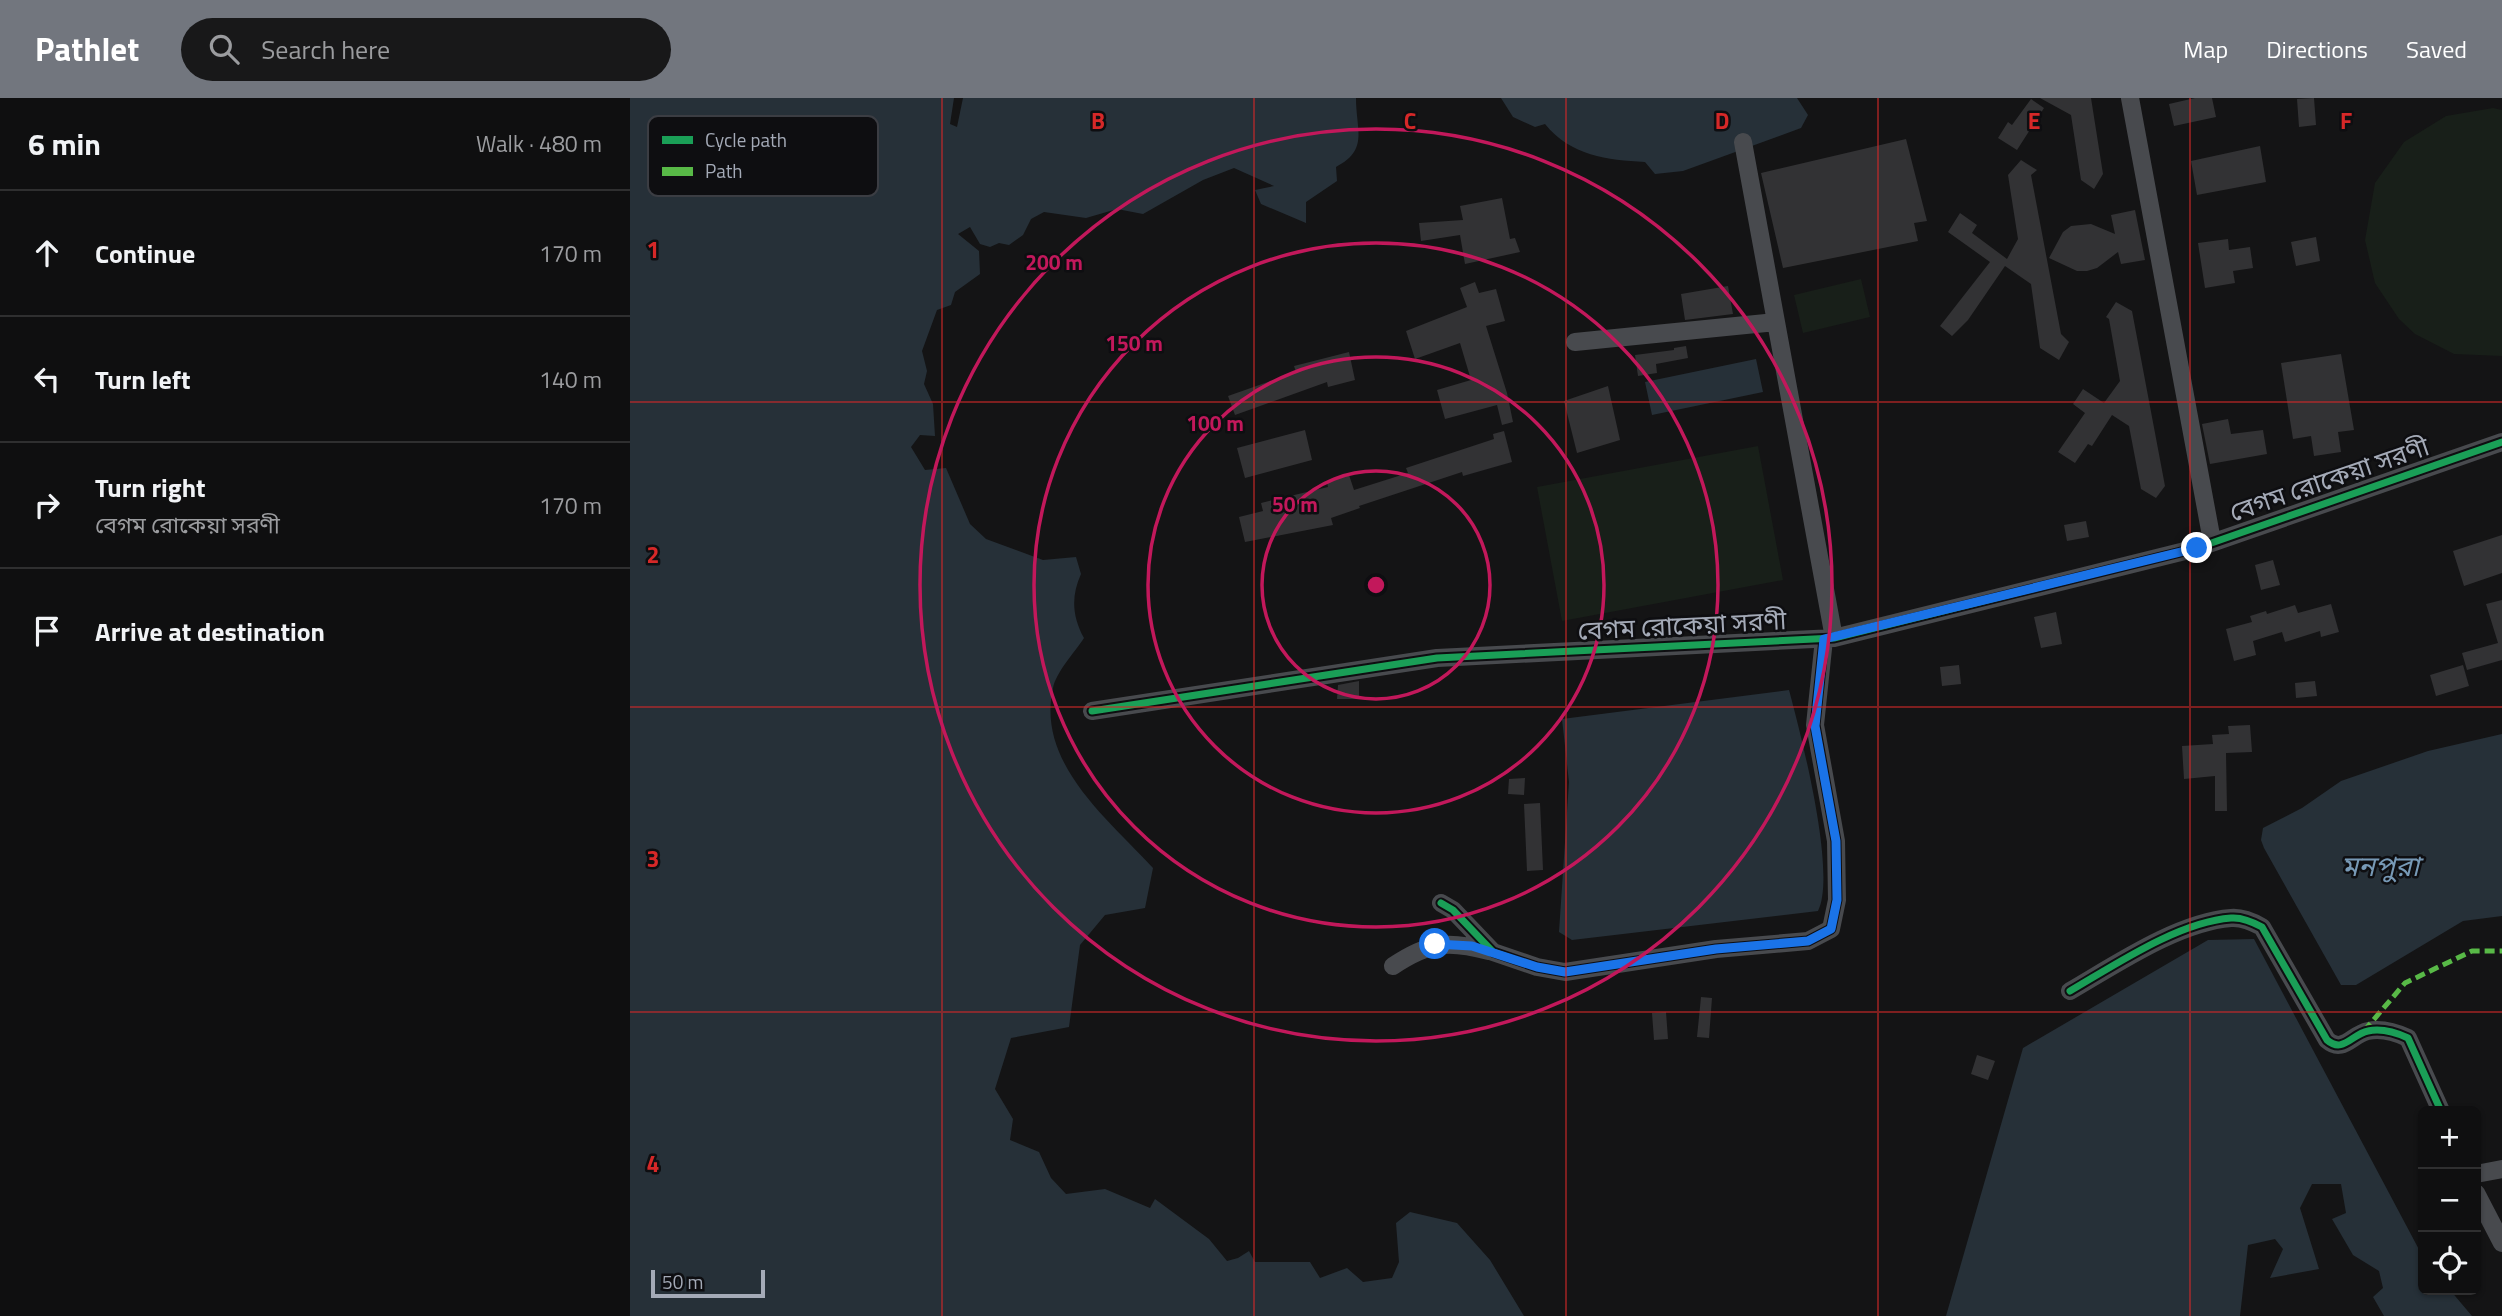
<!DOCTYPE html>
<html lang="en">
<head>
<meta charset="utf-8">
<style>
  :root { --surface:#0f0f10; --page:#181819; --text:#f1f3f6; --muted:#9b9c9f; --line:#2f2f30; --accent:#72767e }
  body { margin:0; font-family:"Titillium Web","Noto Sans Bengali",sans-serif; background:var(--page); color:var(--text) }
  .controls { position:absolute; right:21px; bottom:21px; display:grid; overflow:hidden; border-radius:10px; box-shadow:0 2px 5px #0004 }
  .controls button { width:63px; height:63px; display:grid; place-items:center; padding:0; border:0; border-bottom:2px solid var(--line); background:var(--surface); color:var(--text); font:35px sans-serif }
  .scale { position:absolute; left:21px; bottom:18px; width:114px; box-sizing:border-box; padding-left:7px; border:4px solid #a4aab7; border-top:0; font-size:19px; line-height:24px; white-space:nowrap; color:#a4aab7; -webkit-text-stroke:5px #0e0e11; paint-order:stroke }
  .stop { position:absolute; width:21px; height:21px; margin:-16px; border:5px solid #1a73e8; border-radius:50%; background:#fff }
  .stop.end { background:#1a73e8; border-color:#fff; box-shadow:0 2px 7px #0008 }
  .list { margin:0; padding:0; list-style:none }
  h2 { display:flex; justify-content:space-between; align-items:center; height:91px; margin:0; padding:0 28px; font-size:30px }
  h2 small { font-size:23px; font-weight:400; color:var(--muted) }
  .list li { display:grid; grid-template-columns:46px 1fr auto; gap:21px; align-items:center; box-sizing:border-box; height:126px; padding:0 28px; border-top:2px solid var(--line) }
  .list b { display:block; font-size:26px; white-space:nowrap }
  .list p { margin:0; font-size:23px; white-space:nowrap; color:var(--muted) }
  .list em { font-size:23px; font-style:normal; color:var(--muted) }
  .icon { flex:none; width:38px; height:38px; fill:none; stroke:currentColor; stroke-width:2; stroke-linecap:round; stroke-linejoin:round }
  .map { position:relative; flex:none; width:1872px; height:1218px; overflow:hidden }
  header { display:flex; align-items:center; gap:42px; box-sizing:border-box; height:98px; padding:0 35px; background:var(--accent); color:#fff }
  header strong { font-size:33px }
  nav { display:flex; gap:38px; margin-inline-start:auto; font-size:24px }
  .search { width:490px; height:63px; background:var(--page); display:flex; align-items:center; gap:18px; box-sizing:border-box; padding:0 24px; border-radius:38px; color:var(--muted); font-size:26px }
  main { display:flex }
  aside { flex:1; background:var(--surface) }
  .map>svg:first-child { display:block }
  .green { fill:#181f19 }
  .water { fill:#263038 }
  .building { fill:#323234 }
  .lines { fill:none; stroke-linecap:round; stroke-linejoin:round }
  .minor { stroke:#484a4e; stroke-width:18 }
  .quiet { stroke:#58b947; stroke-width:5; stroke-dasharray:10 5; stroke-linecap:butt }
  .cycleway-casing { stroke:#0e0e11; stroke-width:11 }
  .cycleway { stroke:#1a9f57; stroke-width:7 }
  .route { stroke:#1a73e8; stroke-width:9 }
  .grid { fill:none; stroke:#d62828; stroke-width:2; stroke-opacity:0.55 }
  .ring { fill:none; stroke:#c2185b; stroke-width:3.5 }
  .labels { text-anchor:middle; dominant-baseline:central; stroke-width:5; stroke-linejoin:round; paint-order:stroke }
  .street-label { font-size:26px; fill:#a4aab7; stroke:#0e0e11 }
  .water-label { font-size:28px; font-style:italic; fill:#7799b6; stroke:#0e0e11 }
  .key { fill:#0e0e11; stroke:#3b3d43; stroke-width:2 }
  .key-label { font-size:19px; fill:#a4aab7 }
  .grid-label { font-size:23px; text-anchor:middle; font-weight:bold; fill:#d62828; stroke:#0e0e11; stroke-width:5; stroke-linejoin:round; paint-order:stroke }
  .centre { fill:#c2185b; stroke:#0e0e11; stroke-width:3.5 }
  .ring-label { font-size:21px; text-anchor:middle; font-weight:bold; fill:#c2185b; stroke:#0e0e11; stroke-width:5; stroke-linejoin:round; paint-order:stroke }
</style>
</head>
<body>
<header>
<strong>Pathlet</strong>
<div class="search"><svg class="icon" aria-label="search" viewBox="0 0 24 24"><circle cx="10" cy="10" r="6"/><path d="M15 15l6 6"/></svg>Search here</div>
<nav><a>Map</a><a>Directions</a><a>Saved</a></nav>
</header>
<main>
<aside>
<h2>6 min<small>Walk · 480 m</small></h2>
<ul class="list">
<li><svg class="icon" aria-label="ahead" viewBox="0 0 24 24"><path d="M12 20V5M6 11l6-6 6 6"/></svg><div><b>Continue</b></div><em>170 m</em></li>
<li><svg class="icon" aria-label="left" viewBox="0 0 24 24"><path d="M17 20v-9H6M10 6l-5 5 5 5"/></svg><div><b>Turn left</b></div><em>140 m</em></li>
<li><svg class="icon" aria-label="right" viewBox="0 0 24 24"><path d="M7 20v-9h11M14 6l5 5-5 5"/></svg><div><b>Turn right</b><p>বেগম রোকেয়া সরণী</p></div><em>170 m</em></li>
<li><svg class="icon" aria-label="arrive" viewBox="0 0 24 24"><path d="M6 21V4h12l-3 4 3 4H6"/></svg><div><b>Arrive at destination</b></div></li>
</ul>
</aside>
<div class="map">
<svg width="1872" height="1218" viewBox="0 0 1872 1218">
  <rect width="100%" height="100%" fill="#141415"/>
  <path class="green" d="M1863,10L1872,12V258L1824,256L1785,236L1769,221L1745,185L1735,142L1745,85L1774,44L1816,18Z
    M1231,181L1240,219L1173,235L1164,197Z
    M1128,348L1153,482L932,523L907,389Z"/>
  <path class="water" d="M0,0H324L320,26L327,29L333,0H726C726,32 739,52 706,69L707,83L676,104V125L631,106L625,92L644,88L604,70L573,82L513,116L487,111L456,120L414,114L401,121L393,137L379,147L369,145L360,149L350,146L340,129L328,136L349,153L350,176L325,194L321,207L307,212L292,253L297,273L294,286L303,306L305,338L290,337L281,349L295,372L316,370L340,426L356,441L413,462L446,459L451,476C441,498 442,518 454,540C445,554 426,574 423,590C406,665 478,721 523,770L515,810L475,817L450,847L439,929L381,940L365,991L383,1021L380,1042L409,1054L421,1080L436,1096L475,1091L520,1110L525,1101L579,1141L597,1163L608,1160L619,1153L625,1164H680L690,1180L717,1170L733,1184L762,1180L769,1164L766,1125L780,1114L827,1125L860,1162L894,1218H0Z
    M871,0H1167L1178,17L1171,30L1053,73L1025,76L1015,64C977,62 941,58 915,26L905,29L883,19Z
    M1126,261L1133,294L1022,317L1015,284Z
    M1159,592C1171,637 1207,775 1188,813L942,842L929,834L939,684L932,621Z
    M1872,636V818L1833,823L1726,887H1711L1634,750L1631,742L1633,730L1672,710L1711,683L1798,653Z
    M1624,841L1793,1159V1192H1820L1842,1218H1754L1743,1199L1753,1190L1749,1173L1723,1157L1702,1121L1716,1115L1711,1086H1682L1670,1110L1689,1171L1640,1180L1653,1151L1645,1141L1618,1147L1610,1218H1316L1393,950L1578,842Z"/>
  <path class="building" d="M1410,0H1461L1473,76L1464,91L1451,82L1441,17Z
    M1565,0H1582L1586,19L1544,28L1539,6Z
    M1684,0L1686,27L1669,29L1667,1Z
    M1401,1L1414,10L1387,52L1368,40L1378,24L1382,27Z
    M1276,41L1297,123L1284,125L1288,143L1153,170L1131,75Z
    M1630,48L1636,84L1567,97L1561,63Z
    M1391,62L1407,72L1401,77L1431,236L1439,244L1429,262L1410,250L1401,186L1375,168L1338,222L1322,238L1310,228L1360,164L1318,134L1330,115L1347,127L1342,135L1377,161L1388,141L1378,77Z
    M872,100L880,141L885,140L890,154L835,166L830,137L791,143L789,125L833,122L830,108Z
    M1505,112L1515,162L1491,166L1488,154L1467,170L1457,173H1447L1419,160L1433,134L1441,128L1461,126L1485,136L1481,117Z
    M1686,139L1690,163L1666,168L1661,144Z
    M1598,141L1599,152L1620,149L1623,170L1603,173L1605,185L1575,190L1568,145Z
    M845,184L849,195L866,191L875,223L856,228L877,295L883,324L872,327L867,307L815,321L807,292L841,282L830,245L785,261L776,233L837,209L830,190Z
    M1098,188L1103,216L1055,222L1051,196Z
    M1486,204L1502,213L1535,388L1526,400L1511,391L1499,328L1482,317L1462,348L1458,346L1445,365L1428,354L1455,315L1443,306L1453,291L1474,305L1490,283L1479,221L1476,219Z
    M1056,248L1058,260L1026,266L1027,275L1008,278L1005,257L1044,252V250Z
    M719,254L725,282L698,289L697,284L605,317L598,298L666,274L664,268Z
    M1711,256L1724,332L1708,334L1711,354L1684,358L1681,338L1663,341L1651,265Z
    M978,288L990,342L947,355L934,303Z
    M1598,321L1601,336L1633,332L1637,356L1580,366L1572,326Z
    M675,332L682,362L615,380L607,350Z
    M874,333L882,364L833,378L832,374L729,408L730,410L701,420L703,427L615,444L609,419L633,413L631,405L698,389L697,384L719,377L724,392L778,375L776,370L864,341L863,336Z
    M1456,423L1459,439L1437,443L1434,427Z
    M1872,437V475L1834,488L1823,453Z
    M1643,462L1650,487L1631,492L1625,467Z
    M1872,502V562L1837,572L1832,555L1868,545L1856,506Z
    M1701,506L1709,534L1691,539L1690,533L1655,544L1652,534L1623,543L1626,557L1604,563L1596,531L1622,524L1620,518L1636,513L1637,516L1665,507L1668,515Z
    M1426,514L1432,546L1411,550L1404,519Z
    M1329,567L1331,586L1312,588L1310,569Z
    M1833,567L1839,588L1806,598L1800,577Z
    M729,583V601H707L708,587Z
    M1685,583L1687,598L1666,600L1665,585Z
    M1620,627L1622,654L1596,655L1597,713H1585V678L1554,681L1552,648L1583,646L1582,637L1599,636L1598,628Z
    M895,680L894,697L878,696L879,681Z
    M910,705L913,772L897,773L894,706Z
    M1071,899L1082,900L1079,940L1067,939Z
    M1036,914L1038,941L1024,942L1022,915Z
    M1347,957L1365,963L1358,982L1341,976Z"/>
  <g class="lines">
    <path class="minor" d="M1500,0L1582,443
      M1113,44L1204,540
      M945,244L1146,224
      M462,613L807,560L1204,540L1567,450L1872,344
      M811,805L823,812L863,854L907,869L935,874L1086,851L1178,843L1201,831L1207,802L1206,743L1185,627L1194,541
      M763,868C799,844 818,842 859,853
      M1440,893C1485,867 1548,824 1601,820C1612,819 1623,824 1632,829L1697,942C1713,956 1722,936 1738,933C1752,930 1765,934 1778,940L1811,1013
      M1846,1076L1872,1071
      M1846,1095L1872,1145"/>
    <path class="quiet" d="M1734,933L1775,885L1842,853H1872"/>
    <defs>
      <path id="cycleway" d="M462,613L807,560L1204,540L1567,450L1872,344
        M811,805L823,812L863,854L907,869L935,874L1086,851L1178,843L1201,831L1207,802L1206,743L1185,627L1194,541
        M1440,893C1485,867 1548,824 1601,820C1612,819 1623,824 1632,829L1697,942C1713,956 1722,936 1738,933C1752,930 1765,934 1778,940L1811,1013"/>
    </defs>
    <use href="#cycleway" class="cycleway-casing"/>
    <use href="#cycleway" class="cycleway"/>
  </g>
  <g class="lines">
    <path class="route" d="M805,846L842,848L907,869L935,874L1086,851L1178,843L1201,831L1207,802L1206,743L1185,628L1194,541L1567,450"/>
  </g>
  <path class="grid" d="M312,0V1218M624,0V1218M936,0V1218M1248,0V1218M1560,0V1218M0,304H1872M0,609H1872M0,914H1872"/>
  <g class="ring">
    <circle cx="746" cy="487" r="114"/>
    <circle cx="746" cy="487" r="228"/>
    <circle cx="746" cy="487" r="342"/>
    <circle cx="746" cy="487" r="456"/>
  </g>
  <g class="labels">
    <g class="street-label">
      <text transform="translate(1699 381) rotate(-19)">বেগম রোকেয়া সরণী</text>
      <text transform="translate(1052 527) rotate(-3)">বেগম রোকেয়া সরণী</text>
    </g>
    <g class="water-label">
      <text x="1750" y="767">মনপুরা</text>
    </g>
  </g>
  <rect x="18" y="18" width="230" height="80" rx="10" class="key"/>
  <rect x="32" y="38" width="31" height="8" fill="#1a9f57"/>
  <rect x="32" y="69" width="31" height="9" fill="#58b947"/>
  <g class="key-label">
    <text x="75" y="49">Cycle path</text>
    <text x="75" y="80">Path</text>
  </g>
  <g class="grid-label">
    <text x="468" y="31">B</text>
    <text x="780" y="31">C</text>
    <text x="1092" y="31">D</text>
    <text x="1404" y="31">E</text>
    <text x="1716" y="31">F</text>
    <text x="23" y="160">1</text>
    <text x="23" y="465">2</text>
    <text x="23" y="769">3</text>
    <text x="23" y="1074">4</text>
  </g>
  <circle cx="746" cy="487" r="10" class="centre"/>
  <g class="ring-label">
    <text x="424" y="172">200 m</text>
    <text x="504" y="253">150 m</text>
    <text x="585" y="333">100 m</text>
    <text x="665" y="414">50 m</text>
  </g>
</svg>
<div class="controls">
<button>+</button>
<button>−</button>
<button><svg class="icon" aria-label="locate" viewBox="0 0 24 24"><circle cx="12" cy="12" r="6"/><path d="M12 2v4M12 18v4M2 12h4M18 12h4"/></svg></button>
</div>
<div class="scale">50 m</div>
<div class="stop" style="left:805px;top:846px"></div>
<div class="stop end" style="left:1567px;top:450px"></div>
</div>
</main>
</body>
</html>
